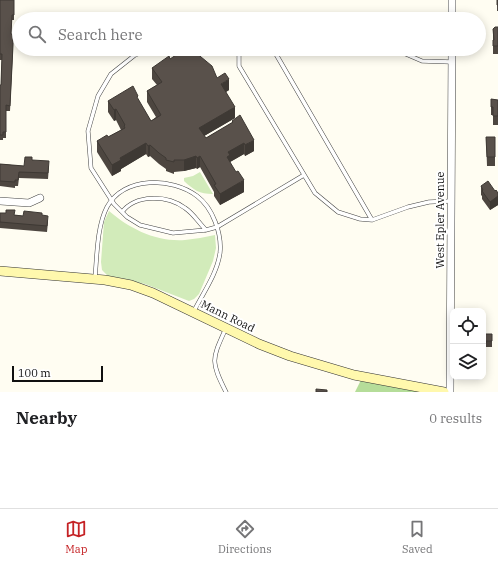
<!DOCTYPE html>
<html lang="en">
<head>
<meta charset="utf-8">
<style>
  :root { --surface:#fff; --page:#f6f6f6; --text:#202124; --muted:#757577; --line:#e0e0e0; --accent:#c52225 }
  body { margin:0; font-family:"IBM Plex Serif",serif; background:var(--page); color:var(--text) }
  .controls { position:absolute; right:12px; bottom:12px; display:grid; overflow:hidden; border-radius:8px; box-shadow:0 2px 10px #0003 }
  .controls button { width:36px; height:36px; display:grid; place-items:center; padding:0; border:0; border-bottom:1px solid var(--line); background:var(--surface); color:var(--text); font:20px sans-serif }
  .scale { position:absolute; left:12px; bottom:10px; width:91px; box-sizing:border-box; padding-left:4px; border:2px solid #101010; border-top:0; font-size:11px; line-height:14px; white-space:nowrap; color:#101010; -webkit-text-stroke:3px #fff; paint-order:stroke }
  .list { margin:0; padding:0; list-style:none }
  h2 { display:flex; justify-content:space-between; align-items:center; height:52px; margin:0; padding:0 16px; font-size:17px }
  h2 small { font-size:13px; font-weight:400; color:var(--muted) }
  .icon { flex:none; width:22px; height:22px; fill:none; stroke:currentColor; stroke-width:2; stroke-linecap:round; stroke-linejoin:round }
  .map { position:relative; flex:none; width:498px; height:392px; overflow:hidden }
  .search { position:absolute; background:var(--surface); box-shadow:0 2px 10px #0003; left:12px; right:12px; top:12px; height:44px; display:flex; align-items:center; gap:10px; box-sizing:border-box; padding:0 14px; border-radius:22px; color:var(--muted); font-size:15px }
  .sheet { height:116px; background:var(--surface) }
  nav { display:flex; justify-content:space-around; align-items:center; box-sizing:border-box; height:56px; border-top:1px solid var(--line); background:var(--surface); font-size:11px; color:var(--muted) }
  nav a { display:grid; justify-items:center; gap:2px }
  nav .on { color:var(--accent) }
  .map>svg:first-child { display:block }
  .green { fill:#d2ebba }
  .forest { fill:#b5dd99 }
  .lines { fill:none; stroke-linecap:round; stroke-linejoin:round }
  .lane-casing { stroke:#434343; stroke-width:4.5 }
  .street-casing { stroke:#434343; stroke-width:8 }
  .secondary-casing { stroke:#323232; stroke-width:10 }
  .lane { stroke:#fff; stroke-width:3.5 }
  .street { stroke:#fff; stroke-width:7 }
  .secondary { stroke:#fff8ad; stroke-width:9 }
  .wall { fill:#4d4640 }
  .shaded-wall { fill:#3e3934 }
  .building { fill:#59514b; stroke:#3e3934 }
  .labels { text-anchor:middle; dominant-baseline:central; stroke-width:4; stroke-linejoin:round; paint-order:stroke }
  .street-label { font-size:11px; fill:#101010; stroke:#fff }
</style>
</head>
<body>
<div class="map">
<svg width="498" height="392" viewBox="0 0 498 392">
  <rect width="100%" height="100%" fill="#fffdf2"/>
  <path class="green" d="M200,172L213,194C199,194 194,190 184,181V178L193,176Z
    M109,211C130,229 156,242 185,240C195,239 205,237 215,235L216,248L213,261L199,294L194,299L189,301L145,284L109,277L102,270L101,262L104,222Z"/>
  <path class="forest" d="M361,380L422,392H355Z"/>
  <g class="lines">
    <defs>
      <path id="lane" d="M151,49L135,55L111,74L98,96L88,131L91,168L114,204L127,217L140,225L173,233L206,230L217,227L304,175
        M239,49V66L315,193L338,212L360,219L372,220L408,207L429,202L451,201
        M273,49L372,220
        M394,49L422,61L452,62
        M122,212C136,194 167,195 185,208C193,213 199,223 206,230
        M95,278C97,256 97,226 107,207C124,176 172,177 197,196C213,208 222,234 220,253C217,274 203,293 194,311
        M226,392C210,361 212,359 226,328"/>
      <path id="street" d="M452,19V0
        M0,201L29,203L40,198
        M450,392L452,49"/>
      <path id="secondary" d="M0,271L105,280L131,285L153,293L259,344L290,356L354,375L444,392"/>
    </defs>
    <use href="#lane" class="lane-casing"/>
    <use href="#street" class="street-casing"/>
    <use href="#secondary" class="secondary-casing"/>
    <use href="#lane" class="lane"/>
    <use href="#street" class="street"/>
    <use href="#secondary" class="secondary"/>
  </g>
  <path class="wall" d="M0,0H14V20H12L11,34L13,51L10,111H6V138H3V140H0V85H1L2,60H0Z
    M497,0H498V11H497Z
    M498,27V54H493V29Z
    M191,55L229,90L226,92L235,118L204,136L206,138L232,123V121L254,151L245,156L244,154L230,162L244,192L220,205L214,196V192L200,167L197,169L196,168L184,171L174,172V174L166,171V169L159,164L150,156L148,157L146,154L121,169V171L112,176L97,152V141L108,137L121,130L116,120L114,121L108,112V101L138,100L151,121L156,117L147,102V91L157,85L152,79V68L170,59Z
    M491,99L498,100V125H493V115H491Z
    M486,137H495V166H487Z
    M32,160L49,166L48,179L19,178L18,186H15V188L0,186V164L24,166Z
    M481,186L495,191L498,193V205L490,210L482,199V196L481,195Z
    M0,213L23,216L42,215L48,222L47,232L0,228Z
    M483,334H492V347H486V349H483Z"/>
  <path class="shaded-wall" d="M229,79V90L221,95V84Z
    M235,107V118L199,139V128Z
    M116,109V120L114,121V110Z
    M254,140V151L245,156V145Z
    M146,143V154L121,169V171L112,176V165L120,158Z
    M244,143V154L230,162L227,157L228,152Z
    M150,145V156L148,157V146Z
    M196,156V168L184,171V160Z
    M200,156V167L197,169V158Z
    M244,180V192L220,205V194Z
    M498,196V205L490,210V202Z"/>
  <path class="building" d="M0,0H14V15H12L11,34H13V45L10,106L6,105V132H3V135H0V85H1L2,54H0Z
    M497,0H498V5H497Z
    M495,27H498V46H493V40H494L493,29Z
    M185,49H187L191,55L195,52L212,66L217,78L225,73L229,79L221,84L235,107L199,128L206,138L233,122L232,121L240,115L254,140L245,145L244,143L228,152L230,155L227,157L236,172L238,171L244,180L220,194L214,185L216,184L200,156L197,158L196,156L184,160H174V162L166,160V158L159,153L150,145L148,146L146,143L120,158L121,160L112,165L97,141L107,135L108,137L125,128L124,126L125,125L116,109L114,110L108,101L133,86L138,96L137,97L151,121L161,115L147,91L162,82L152,68L169,56L170,59Z
    M491,99L498,100V116H493V107H491Z
    M486,137H495V157H487Z
    M25,157H32V160L49,161L48,173L19,172L18,180H15V182L0,181V164L24,166Z
    M488,181L495,191L496,190L498,193V196L490,202L482,191L483,190L481,186Z
    M6,210H15L14,215L23,216L24,211L42,213V215L48,216L47,226L0,222V213H6Z
    M483,334H492V341H486V343H483Z
    M316,389L327,390V392H316Z"/>
  <g class="labels">
    <g class="street-label">
      <text transform="translate(440 220) rotate(-90)">West Epler Avenue</text>
      <text transform="translate(228 316) rotate(26)">Mann Road</text>
    </g>
  </g>
</svg>
<div class="controls">
<button><svg class="icon" aria-label="locate" viewBox="0 0 24 24"><circle cx="12" cy="12" r="6"/><path d="M12 2v4M12 18v4M2 12h4M18 12h4"/></svg></button>
<button><svg class="icon" aria-label="layers" viewBox="0 0 24 24"><path d="M12 4l9 5-9 5-9-5zM3 14l9 5 9-5"/></svg></button>
</div>
<div class="scale">100 m</div>
<div class="search"><svg class="icon" aria-label="search" viewBox="0 0 24 24"><circle cx="10" cy="10" r="6"/><path d="M15 15l6 6"/></svg>Search here</div>
</div>
<section class="sheet">
<h2>Nearby<small>0 results</small></h2>
<ul class="list">
</ul>
</section>
<nav>
<a class="on"><svg class="icon" aria-label="map" viewBox="0 0 24 24"><path d="M3 6l6-2 6 2 6-2v14l-6 2-6-2-6 2zM9 4v14M15 6v14"/></svg>Map</a>
<a><svg class="icon" aria-label="directions" viewBox="0 0 24 24"><path d="M12 3l9 9-9 9-9-9zM9 14v-3h6M13 9l2 2-2 2"/></svg>Directions</a>
<a><svg class="icon" aria-label="saved" viewBox="0 0 24 24"><path d="M7 4h10v16l-5-4-5 4z"/></svg>Saved</a>
</nav>
</body>
</html>
